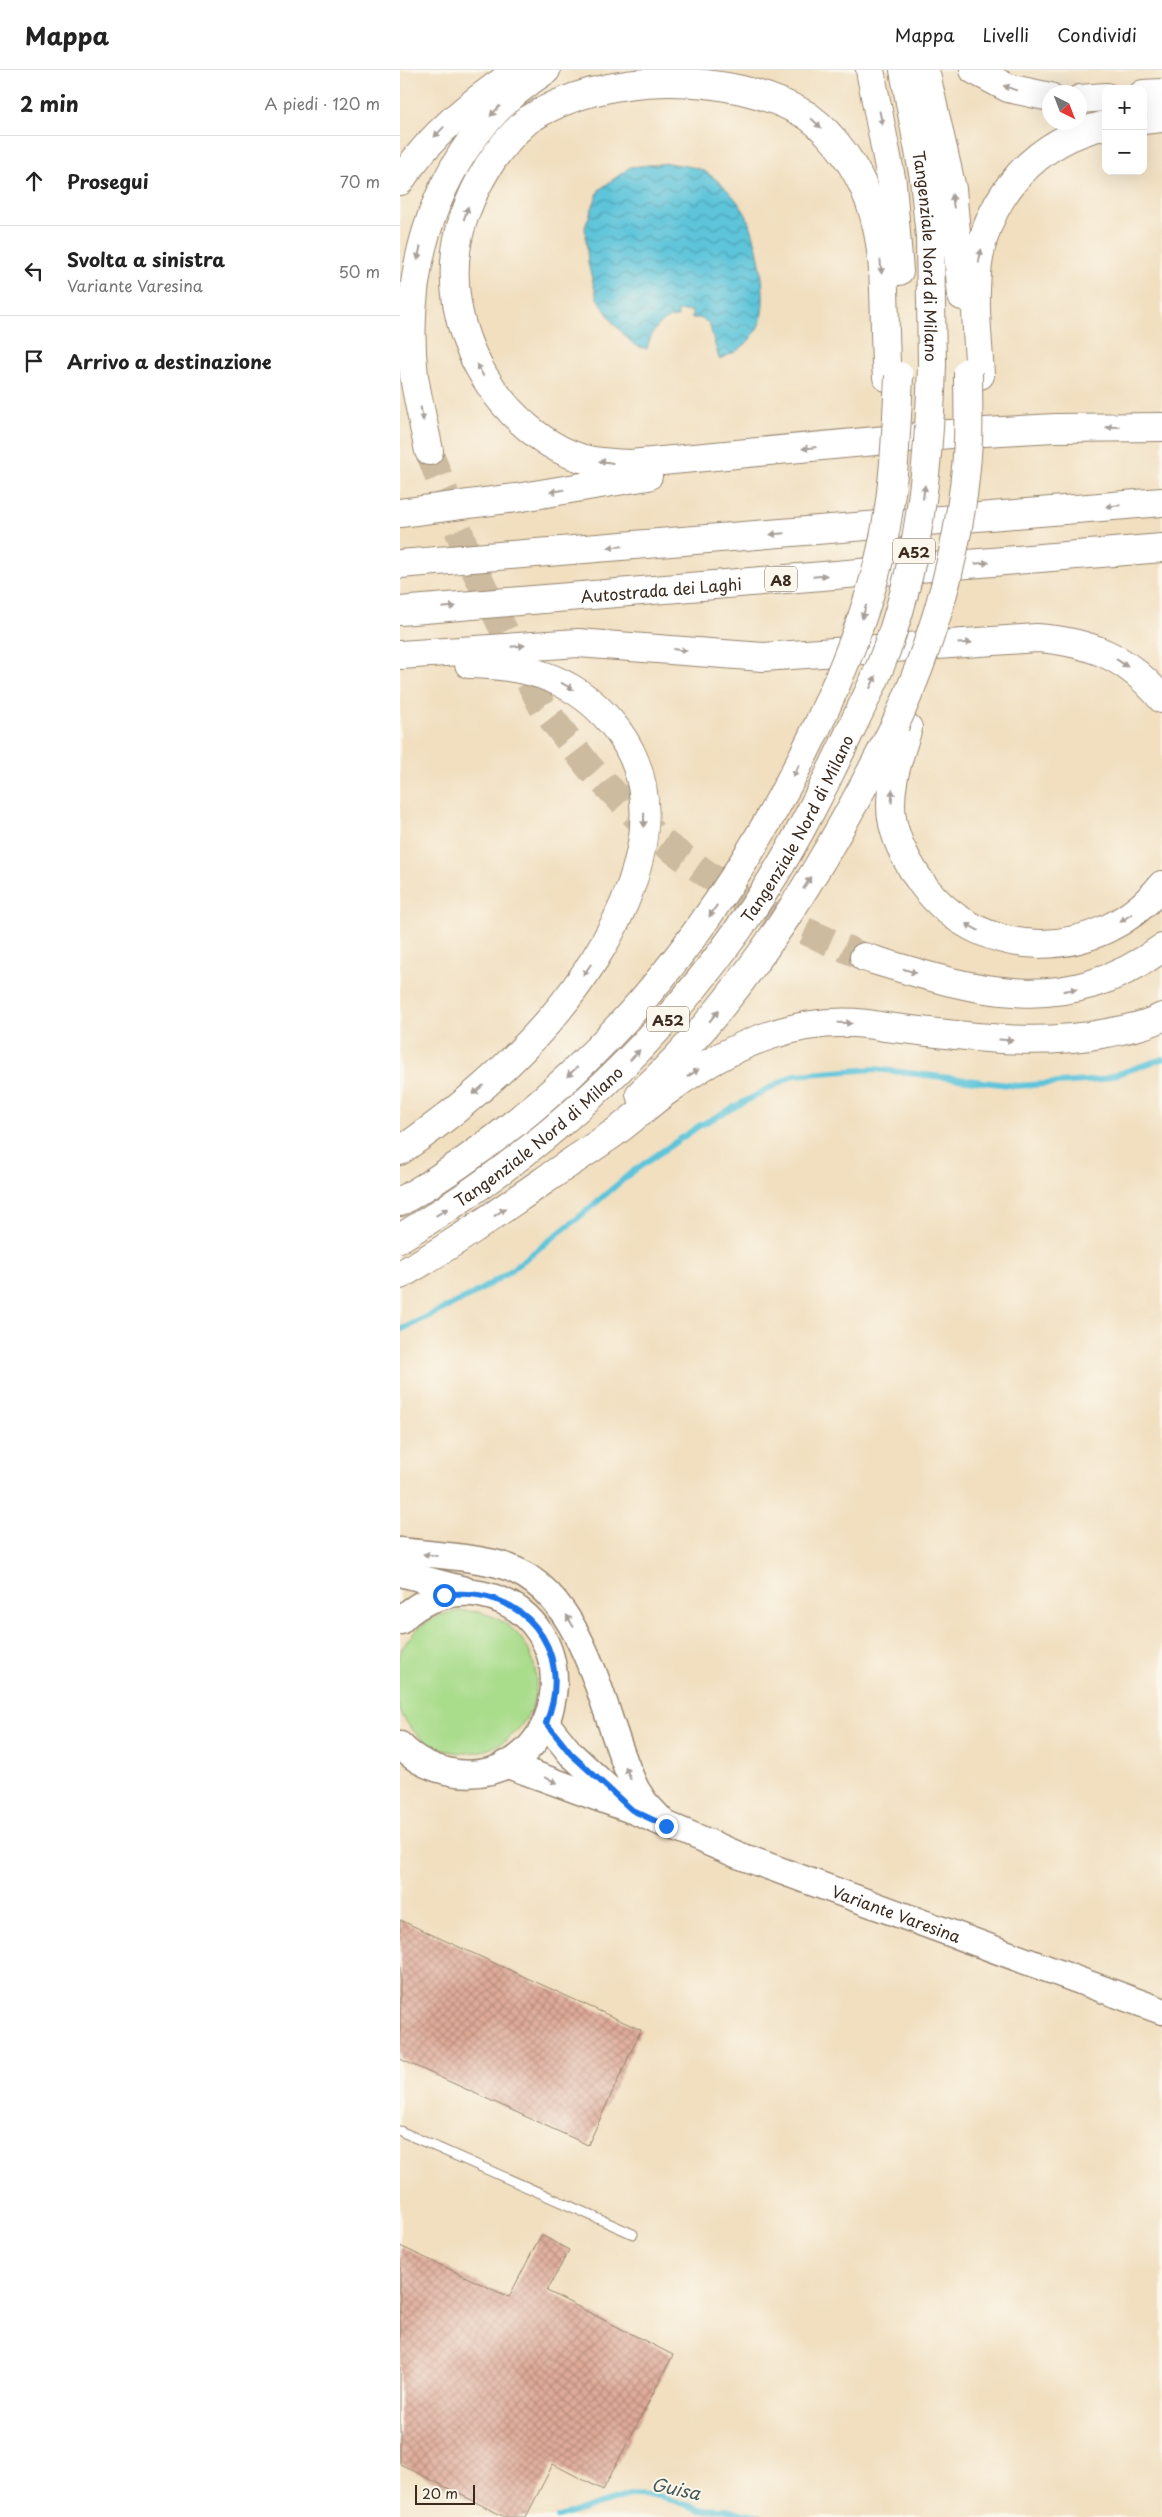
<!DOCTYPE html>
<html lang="it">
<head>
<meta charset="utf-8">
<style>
  :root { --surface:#fff; --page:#f2f2f2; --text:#222; --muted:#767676; --line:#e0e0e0 }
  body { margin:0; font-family:"Playpen Sans",sans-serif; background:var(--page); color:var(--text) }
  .controls { position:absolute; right:15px; top:15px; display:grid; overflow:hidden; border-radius:10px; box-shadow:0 5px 20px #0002 }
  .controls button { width:45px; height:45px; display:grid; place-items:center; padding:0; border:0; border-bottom:1px solid var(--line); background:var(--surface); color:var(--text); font:25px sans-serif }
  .compass { position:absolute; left:642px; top:15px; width:45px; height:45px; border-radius:50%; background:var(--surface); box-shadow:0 5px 20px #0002; rotate:138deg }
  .scale { position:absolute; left:15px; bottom:12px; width:60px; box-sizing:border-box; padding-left:5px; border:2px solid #3b2a1e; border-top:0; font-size:14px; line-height:18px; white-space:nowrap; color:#3b2a1e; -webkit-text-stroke:4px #fbf7ec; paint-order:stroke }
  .stop { position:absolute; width:15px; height:15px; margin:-11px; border:4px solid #1a73e8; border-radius:50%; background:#fff }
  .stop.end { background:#1a73e8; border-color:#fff; box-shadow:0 1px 5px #0008 }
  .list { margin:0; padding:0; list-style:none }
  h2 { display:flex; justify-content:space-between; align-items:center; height:65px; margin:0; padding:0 20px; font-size:21px }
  h2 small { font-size:16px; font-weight:400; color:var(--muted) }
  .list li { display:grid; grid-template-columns:32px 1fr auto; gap:15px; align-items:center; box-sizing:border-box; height:90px; padding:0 20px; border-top:1px solid var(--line) }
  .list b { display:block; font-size:19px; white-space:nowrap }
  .list p { margin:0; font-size:16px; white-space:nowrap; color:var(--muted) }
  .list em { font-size:16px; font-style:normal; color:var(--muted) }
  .icon { flex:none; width:28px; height:28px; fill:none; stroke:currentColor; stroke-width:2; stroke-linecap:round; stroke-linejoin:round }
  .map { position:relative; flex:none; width:762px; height:2447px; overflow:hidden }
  header { display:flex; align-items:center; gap:30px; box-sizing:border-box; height:70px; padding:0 25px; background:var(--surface); border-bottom:1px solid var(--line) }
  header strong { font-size:24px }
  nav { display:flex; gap:28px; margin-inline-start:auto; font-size:18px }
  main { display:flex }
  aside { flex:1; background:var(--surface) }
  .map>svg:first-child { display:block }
  .green { fill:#a9dc8b; stroke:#728354 }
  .water { fill:url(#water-waves); stroke:#4c777c }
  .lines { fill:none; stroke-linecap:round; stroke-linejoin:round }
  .stream { stroke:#5dc4da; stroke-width:6 }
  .building { fill:url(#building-cross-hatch) }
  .highway-tunnel { stroke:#cdbba0; stroke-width:28; stroke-dasharray:28 14; stroke-linecap:butt }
  .lane-casing { stroke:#96846f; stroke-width:11 }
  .primary-casing { stroke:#96846f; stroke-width:29 }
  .highway-casing { stroke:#96846f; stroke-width:30 }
  .lane { stroke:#fff; stroke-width:9 }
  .primary { stroke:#fff; stroke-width:26 }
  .highway { stroke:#fff; stroke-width:28 }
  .highway-bridge-casing { stroke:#96846f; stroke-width:30; stroke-linecap:butt }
  .highway-bridge { stroke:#fff; stroke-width:28 }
  .oneway { fill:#a79f9a }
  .route { stroke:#1a73e8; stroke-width:6 }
  .labels { text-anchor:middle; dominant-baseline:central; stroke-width:4; stroke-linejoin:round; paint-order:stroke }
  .shield { fill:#fbf7ec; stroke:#75685c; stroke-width:1 }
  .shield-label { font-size:15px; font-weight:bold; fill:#3b2a1e }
  .street-label { font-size:16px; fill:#3b2a1e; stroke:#fbf7ec }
  .water-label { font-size:18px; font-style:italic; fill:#455856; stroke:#fbf7ec }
</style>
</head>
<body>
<header>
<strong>Mappa</strong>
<nav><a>Mappa</a><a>Livelli</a><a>Condividi</a></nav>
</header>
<main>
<aside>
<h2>2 min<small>A piedi · 120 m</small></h2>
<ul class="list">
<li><svg class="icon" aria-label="ahead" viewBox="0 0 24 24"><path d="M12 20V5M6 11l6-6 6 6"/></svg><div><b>Prosegui</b></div><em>70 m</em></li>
<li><svg class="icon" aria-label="left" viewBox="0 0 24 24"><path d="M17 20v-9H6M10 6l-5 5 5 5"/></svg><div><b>Svolta a sinistra</b><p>Variante Varesina</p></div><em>50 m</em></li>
<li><svg class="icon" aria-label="arrive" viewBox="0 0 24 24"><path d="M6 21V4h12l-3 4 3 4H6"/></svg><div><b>Arrivo a destinazione</b></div></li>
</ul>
</aside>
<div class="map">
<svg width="762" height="2447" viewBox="0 0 762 2447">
  <defs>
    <pattern id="water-waves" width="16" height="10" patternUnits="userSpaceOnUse" patternTransform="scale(1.25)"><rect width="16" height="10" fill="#5dc4da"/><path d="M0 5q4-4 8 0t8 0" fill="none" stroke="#4e9fb0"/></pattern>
    <pattern id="building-cross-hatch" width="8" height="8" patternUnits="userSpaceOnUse" patternTransform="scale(1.25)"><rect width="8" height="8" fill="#dfaa99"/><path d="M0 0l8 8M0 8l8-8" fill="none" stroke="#b68b7c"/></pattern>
  </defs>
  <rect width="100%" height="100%" fill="#fbf7ec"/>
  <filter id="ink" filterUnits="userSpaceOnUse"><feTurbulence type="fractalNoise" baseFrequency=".02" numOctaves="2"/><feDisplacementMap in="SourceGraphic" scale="10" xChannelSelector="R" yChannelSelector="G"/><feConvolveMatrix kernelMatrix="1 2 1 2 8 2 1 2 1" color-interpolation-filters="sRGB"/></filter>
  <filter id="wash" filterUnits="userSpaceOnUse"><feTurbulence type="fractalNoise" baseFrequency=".0096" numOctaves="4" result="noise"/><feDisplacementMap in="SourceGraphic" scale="20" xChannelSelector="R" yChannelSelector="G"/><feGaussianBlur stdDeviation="1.12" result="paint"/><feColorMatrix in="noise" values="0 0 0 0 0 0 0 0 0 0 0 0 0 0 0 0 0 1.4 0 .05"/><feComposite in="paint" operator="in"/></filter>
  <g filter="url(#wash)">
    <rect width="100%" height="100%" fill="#f1dfc0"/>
    <path class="green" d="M-6 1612a71 71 0 1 1 142 0a71 71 0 1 1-142 0Z"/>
    <path class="water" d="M268,93C278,95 293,96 302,100C319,109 339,130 347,147C358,171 371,235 357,259C347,276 336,283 319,289L309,253L300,248H292V241H278V247C260,247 250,264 247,279L234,275L214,254L197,228L188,193L185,157L199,120L230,97Z"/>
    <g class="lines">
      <path class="stream" d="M0,1260L72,1225L106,1204L178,1148L232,1102L299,1056L394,1005L475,999L617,1016L700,1010L762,989
        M158,2447L229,2425L260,2426L299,2439L327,2440L361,2447"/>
    </g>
    <g id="blocks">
      <path class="building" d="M0,1850L241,1960L188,2075L0,1989Z
        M141,2165L169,2180L147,2221L273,2285L203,2420L153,2394L126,2447H105L0,2394V2176L109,2227Z"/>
    </g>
  </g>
  <g filter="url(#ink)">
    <use href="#blocks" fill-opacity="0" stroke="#96846f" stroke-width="1"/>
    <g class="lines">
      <path class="highway-tunnel" d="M29,381L67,483L109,571L142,636L189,697L259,770L356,839L464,887"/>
      <defs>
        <path id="lane" d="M0,2061L233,2164"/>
        <g id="primary">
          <path d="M0,1481C32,1485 67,1486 98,1494C189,1518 200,1646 236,1719L245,1733L261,1750"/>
          <path d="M0,1503L65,1520"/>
          <path d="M0,1551C19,1530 52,1519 80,1524C194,1546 168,1715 57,1703C35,1700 15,1691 0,1675"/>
          <path d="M146,1653L171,1684L226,1735"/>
          <path id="s1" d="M105,1694L232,1740L338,1785L762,1941"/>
        </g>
        <g id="highway">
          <path d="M470,0L492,113L499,201"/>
          <path id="s2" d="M504,0L524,108L530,167L532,295"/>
          <path d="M525,0L552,119L562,226"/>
          <path d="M574,0L608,18L650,27"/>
          <path d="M743,24L762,23"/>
          <path d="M680,29L706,27"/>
          <path d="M743,50L762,48"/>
          <path d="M0,111C30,65 70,33 116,2"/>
          <path d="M580,305C578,268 573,230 578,194C588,124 637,70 706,55"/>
          <path d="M487,307C482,250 490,185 469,130C457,98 436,67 408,46C331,0 203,0 128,50C97,77 76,111 63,150C46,202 56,260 84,306C106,343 146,380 188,390C202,393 216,393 230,394L550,364L655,358L762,357"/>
          <path d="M29,381C24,356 18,331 14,306C0,189 44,65 146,0"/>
          <path d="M0,443L116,428L248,406"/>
          <path d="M0,494L762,432"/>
          <path id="s3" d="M0,541L762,478"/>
          <path d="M0,585L178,573L363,587L637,568C691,572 727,587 762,629"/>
          <path d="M508,658C498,689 486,722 493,754C498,776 510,797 523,815C584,895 700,892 762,815"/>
          <path d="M464,887C572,920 662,951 762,878"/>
          <path d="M240,1024C350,922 428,788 495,655"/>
          <path d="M0,1081C54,1044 105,1001 148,952C211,879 285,753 218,661C180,610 130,595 69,594"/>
          <path d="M0,1132C193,1019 322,856 417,657"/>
          <path id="s4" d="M0,1168C147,1080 272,964 365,820C399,768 426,712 452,657"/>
          <path d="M0,1205C50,1177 95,1144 142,1112C166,1095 190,1080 214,1063C232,1050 249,1034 267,1021C329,975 406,940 485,957C561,965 631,978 707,963C726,959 745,956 762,947"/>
        </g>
      </defs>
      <use href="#lane" class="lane-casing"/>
      <use href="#primary" class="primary-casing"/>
      <use href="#highway" class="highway-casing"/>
      <use href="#lane" class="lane"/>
      <use href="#primary" class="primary"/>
      <use href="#highway" class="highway"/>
      <defs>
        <path id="highway-bridge" d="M495,655C536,565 563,469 568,370C569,348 568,325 568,302
          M417,657C442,603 465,548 479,490C494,430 496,367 499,306
          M452,657C462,636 473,615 481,594C519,499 529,396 532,295"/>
      </defs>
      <use href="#highway-bridge" class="highway-bridge-casing"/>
      <use href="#highway-bridge" class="highway-bridge"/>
    </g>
    <defs><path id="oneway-solid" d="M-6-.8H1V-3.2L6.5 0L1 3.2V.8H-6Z" transform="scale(1.25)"/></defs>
    <g class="oneway">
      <use href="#oneway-solid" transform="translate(610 18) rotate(-160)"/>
      <use href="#oneway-solid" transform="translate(95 41) rotate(133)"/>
      <use href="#oneway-solid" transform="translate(481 48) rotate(78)"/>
      <use href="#oneway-solid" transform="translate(416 53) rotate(43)"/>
      <use href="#oneway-solid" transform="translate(39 62) rotate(134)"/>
      <use href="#oneway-solid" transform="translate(553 131) rotate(-97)"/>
      <use href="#oneway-solid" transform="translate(66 143) rotate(-72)"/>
      <use href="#oneway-solid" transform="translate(19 183) rotate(103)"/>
      <use href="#oneway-solid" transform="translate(580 186) rotate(-79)"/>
      <use href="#oneway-solid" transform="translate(481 197) rotate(85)"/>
      <use href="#oneway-solid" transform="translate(80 300) rotate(-119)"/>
      <use href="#oneway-solid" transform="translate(22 344) rotate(79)"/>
      <use href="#oneway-solid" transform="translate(713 357) rotate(179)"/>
      <use href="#oneway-solid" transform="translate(409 378) rotate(173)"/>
      <use href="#oneway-solid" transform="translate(206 392) rotate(-173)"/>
      <use href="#oneway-solid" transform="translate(157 421) rotate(171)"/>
      <use href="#oneway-solid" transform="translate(524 422) rotate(-82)"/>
      <use href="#oneway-solid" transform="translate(713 436) rotate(175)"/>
      <use href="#oneway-solid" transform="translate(377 464) rotate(175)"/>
      <use href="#oneway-solid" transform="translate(215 477) rotate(175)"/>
      <use href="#oneway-solid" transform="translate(582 493) rotate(-5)"/>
      <use href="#oneway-solid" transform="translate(420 506) rotate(-5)"/>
      <use href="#oneway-solid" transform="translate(49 537) rotate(-5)"/>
      <use href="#oneway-solid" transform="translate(464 542) rotate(107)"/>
      <use href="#oneway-solid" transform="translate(565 573) rotate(-4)"/>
      <use href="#oneway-solid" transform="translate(118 576) rotate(-5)"/>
      <use href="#oneway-solid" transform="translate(280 580) rotate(7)"/>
      <use href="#oneway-solid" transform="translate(722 593) rotate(33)"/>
      <use href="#oneway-solid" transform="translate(473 612) rotate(-65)"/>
      <use href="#oneway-solid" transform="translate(167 616) rotate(29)"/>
      <use href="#oneway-solid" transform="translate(396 701) rotate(116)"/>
      <use href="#oneway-solid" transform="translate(492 726) rotate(-87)"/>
      <use href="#oneway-solid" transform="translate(244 750) rotate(91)"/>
      <use href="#oneway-solid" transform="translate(407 813) rotate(-58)"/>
      <use href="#oneway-solid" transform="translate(313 841) rotate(124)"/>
      <use href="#oneway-solid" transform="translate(726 848) rotate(145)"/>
      <use href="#oneway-solid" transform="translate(572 857) rotate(-151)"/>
      <use href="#oneway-solid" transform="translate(187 900) rotate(124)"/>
      <use href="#oneway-solid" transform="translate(510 901) rotate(17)"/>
      <use href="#oneway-solid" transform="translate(670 920) rotate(-9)"/>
      <use href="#oneway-solid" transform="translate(314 946) rotate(-50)"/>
      <use href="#oneway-solid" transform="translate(445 953) rotate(1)"/>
      <use href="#oneway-solid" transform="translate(606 970) rotate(4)"/>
      <use href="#oneway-solid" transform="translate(235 985) rotate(-47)"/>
      <use href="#oneway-solid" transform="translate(172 1002) rotate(137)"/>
      <use href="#oneway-solid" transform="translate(293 1003) rotate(-34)"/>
      <use href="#oneway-solid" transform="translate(78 1020) rotate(139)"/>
      <use href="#oneway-solid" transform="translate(42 1142) rotate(-31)"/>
      <use href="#oneway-solid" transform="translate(100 1142) rotate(-36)"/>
      <use href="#oneway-solid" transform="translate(30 1485) rotate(-173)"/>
      <use href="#oneway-solid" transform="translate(170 1551) rotate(-121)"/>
      <use href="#oneway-solid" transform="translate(228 1703) rotate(-112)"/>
      <use href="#oneway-solid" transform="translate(151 1710) rotate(23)"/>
    </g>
  </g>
  <g class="lines" filter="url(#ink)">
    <path class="route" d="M44,1525C121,1514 177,1578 146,1653L171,1684L232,1740L266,1756"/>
  </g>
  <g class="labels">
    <g class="shield">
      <rect x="493" y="468.5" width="42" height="25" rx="4"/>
      <rect x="365" y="496.5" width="32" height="25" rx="4"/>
      <rect x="247" y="936.5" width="42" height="25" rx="4"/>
    </g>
    <g class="shield-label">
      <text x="514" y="481">A52</text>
      <text x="381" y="509">A8</text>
      <text x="268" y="949">A52</text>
    </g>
    <g class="street-label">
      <text stroke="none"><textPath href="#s2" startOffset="188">Tangenziale Nord di Milano</textPath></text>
      <text stroke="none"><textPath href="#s3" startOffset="262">Autostrada dei Laghi</textPath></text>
      <text stroke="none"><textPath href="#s4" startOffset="578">Tangenziale Nord di Milano</textPath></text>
      <text stroke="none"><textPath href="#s4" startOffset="172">Tangenziale Nord di Milano</textPath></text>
      <text stroke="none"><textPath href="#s1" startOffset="419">Variante Varesina</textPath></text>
    </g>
    <g class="water-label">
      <text transform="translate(276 2418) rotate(12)">Guisa</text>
    </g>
  </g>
</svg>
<div class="controls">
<button>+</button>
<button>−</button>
</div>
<svg class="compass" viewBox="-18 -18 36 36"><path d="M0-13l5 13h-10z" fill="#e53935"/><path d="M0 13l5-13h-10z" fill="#767676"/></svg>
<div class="scale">20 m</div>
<div class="stop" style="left:44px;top:1525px"></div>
<div class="stop end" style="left:266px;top:1756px"></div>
</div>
</main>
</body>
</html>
